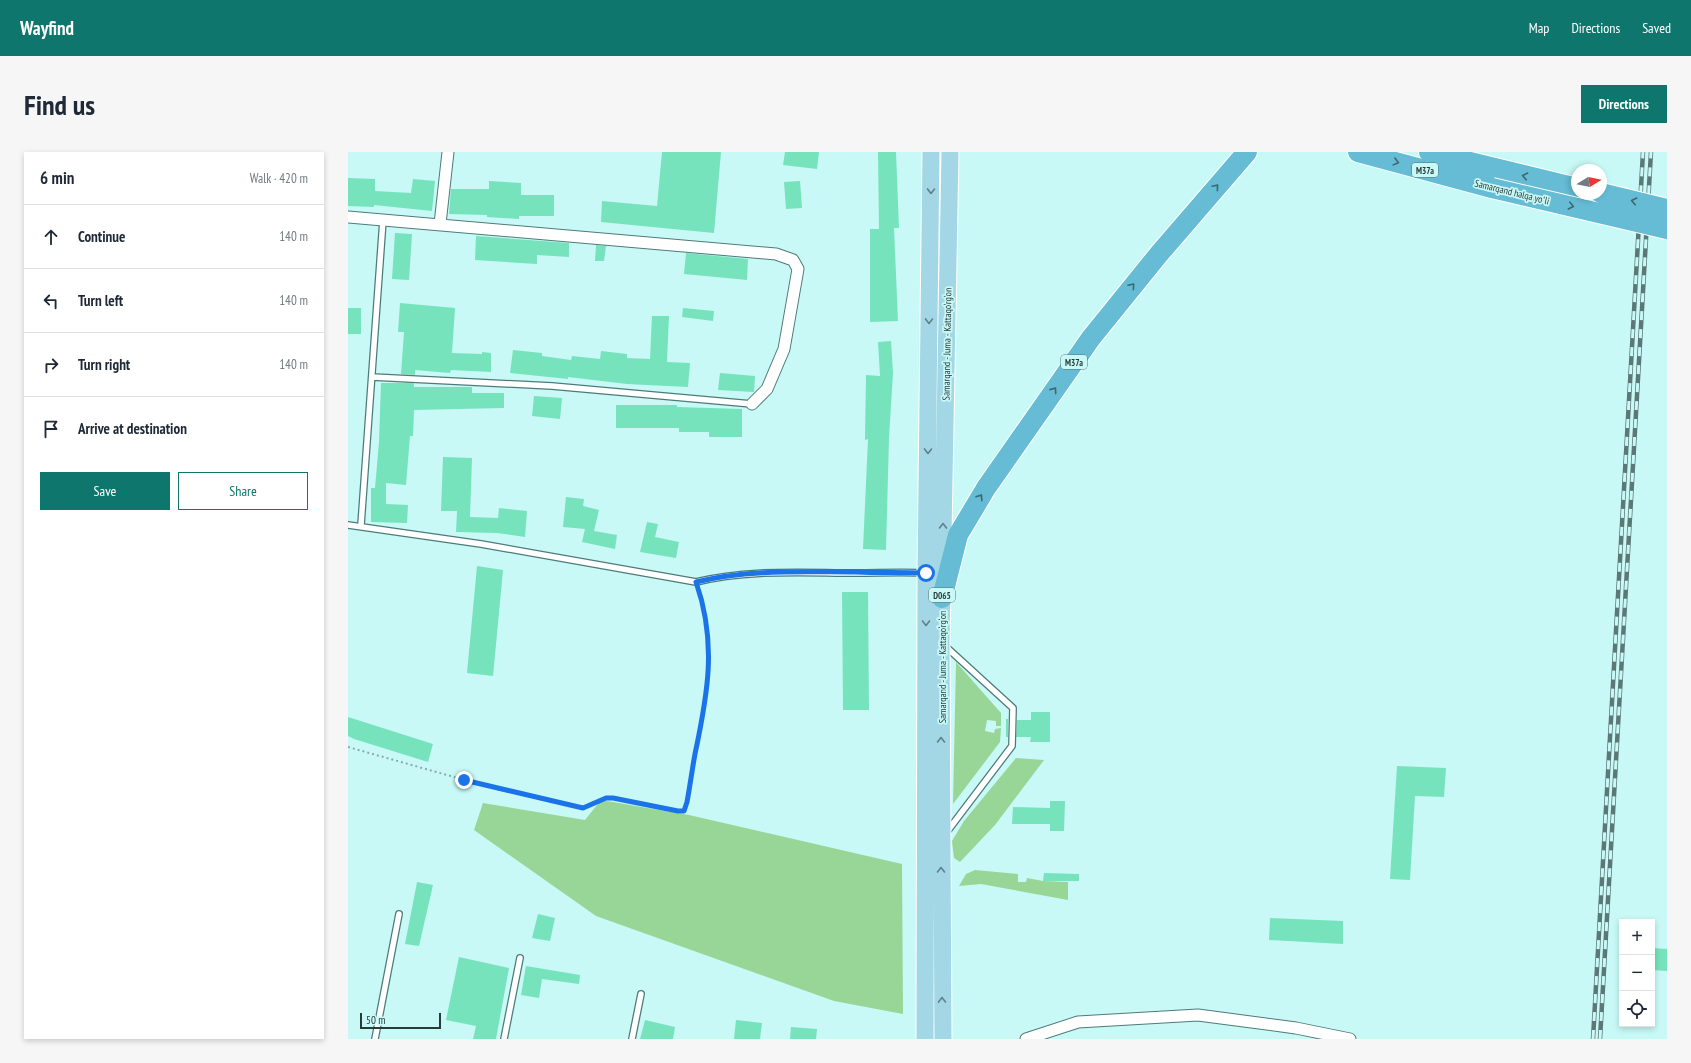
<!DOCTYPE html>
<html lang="en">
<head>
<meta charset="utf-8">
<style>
  :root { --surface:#fff; --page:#f6f6f7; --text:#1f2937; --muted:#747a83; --line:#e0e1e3; --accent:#0f766e }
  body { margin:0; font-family:"PT Sans Narrow",sans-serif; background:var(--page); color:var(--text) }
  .controls { position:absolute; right:12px; bottom:12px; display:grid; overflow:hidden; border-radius:0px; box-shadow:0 2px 6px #0003 }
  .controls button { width:36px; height:36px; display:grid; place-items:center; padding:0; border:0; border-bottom:1px solid var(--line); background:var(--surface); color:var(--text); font:20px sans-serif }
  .compass { position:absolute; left:1223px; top:12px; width:36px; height:36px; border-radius:50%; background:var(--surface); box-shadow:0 2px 6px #0003; rotate:80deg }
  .scale { position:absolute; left:12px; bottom:10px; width:81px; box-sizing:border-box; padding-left:4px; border:2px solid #283b3b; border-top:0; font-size:11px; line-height:14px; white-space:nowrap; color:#283b3b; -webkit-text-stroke:3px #c8f9f6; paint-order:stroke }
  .stop { position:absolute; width:12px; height:12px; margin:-9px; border:3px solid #1a73e8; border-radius:50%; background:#fff }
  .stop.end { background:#1a73e8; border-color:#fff; box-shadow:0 1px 4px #0008 }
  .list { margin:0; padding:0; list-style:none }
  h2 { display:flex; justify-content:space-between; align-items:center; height:52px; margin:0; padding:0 16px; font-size:17px }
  h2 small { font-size:13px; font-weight:400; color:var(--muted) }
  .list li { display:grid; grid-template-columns:26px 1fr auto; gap:12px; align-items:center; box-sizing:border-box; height:64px; padding:0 16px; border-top:1px solid var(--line) }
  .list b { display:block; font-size:15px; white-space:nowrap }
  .list em { font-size:13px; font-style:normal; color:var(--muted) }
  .actions { display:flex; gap:8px; padding:12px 16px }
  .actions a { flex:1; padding:9px 0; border:1px solid var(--accent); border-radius:0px; text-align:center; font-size:14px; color:var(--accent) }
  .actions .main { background:var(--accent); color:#fff }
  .icon { flex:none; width:22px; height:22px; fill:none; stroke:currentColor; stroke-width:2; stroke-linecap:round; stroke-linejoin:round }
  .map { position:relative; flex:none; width:1319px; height:887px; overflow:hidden; border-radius:0px }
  header { display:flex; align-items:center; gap:24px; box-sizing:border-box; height:56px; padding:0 20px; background:var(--accent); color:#fff }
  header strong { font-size:19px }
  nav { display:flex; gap:22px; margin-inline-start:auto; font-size:14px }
  .intro { display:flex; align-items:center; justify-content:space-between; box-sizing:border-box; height:96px; padding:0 24px }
  h1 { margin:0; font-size:28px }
  .button { padding:10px 18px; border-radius:0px; background:var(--accent); color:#fff; font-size:14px; font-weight:700 }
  main { display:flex; gap:24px; padding:0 24px }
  aside { flex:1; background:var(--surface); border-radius:0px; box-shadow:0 2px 6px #0003 }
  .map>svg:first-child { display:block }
  .green { fill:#97d696 }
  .building { fill:#76e3bd }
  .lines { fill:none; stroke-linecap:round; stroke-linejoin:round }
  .lane-casing { stroke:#4d7b79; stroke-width:8 }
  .street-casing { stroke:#4d7b79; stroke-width:13 }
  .primary-casing { stroke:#fff; stroke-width:19 }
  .highway-casing { stroke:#fff; stroke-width:22 }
  .path { stroke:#87acaa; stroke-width:2; stroke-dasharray:2 3; stroke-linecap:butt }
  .lane { stroke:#fff; stroke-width:5.5 }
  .street { stroke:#fff; stroke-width:11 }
  .primary { stroke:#a3d7e5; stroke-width:17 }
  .highway { stroke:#65bcd4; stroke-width:20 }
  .rail-casing { stroke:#5b7776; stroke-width:4.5 }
  .rail { stroke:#c8f9f6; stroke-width:3; stroke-dasharray:9; stroke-linecap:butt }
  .highway-bridge-casing { stroke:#fff; stroke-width:22; stroke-linecap:butt }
  .highway-bridge { stroke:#65bcd4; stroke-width:20 }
  .oneway { stroke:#3d6871 }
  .oneway2 { stroke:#5f8188 }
  .route { stroke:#1a73e8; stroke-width:5 }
  .labels { text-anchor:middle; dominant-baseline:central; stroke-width:3.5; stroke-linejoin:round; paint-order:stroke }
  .shield { fill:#c8f9f6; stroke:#587473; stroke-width:1 }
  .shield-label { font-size:9px; font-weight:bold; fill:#283b3b }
  .street-label { font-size:10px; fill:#283b3b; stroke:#c8f9f6 }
</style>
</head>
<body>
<header>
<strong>Wayfind</strong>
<nav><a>Map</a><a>Directions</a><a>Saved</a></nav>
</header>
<div class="intro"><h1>Find us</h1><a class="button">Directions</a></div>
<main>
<aside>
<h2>6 min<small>Walk · 420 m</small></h2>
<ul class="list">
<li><svg class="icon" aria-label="ahead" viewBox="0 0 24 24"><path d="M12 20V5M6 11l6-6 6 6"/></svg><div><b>Continue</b></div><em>140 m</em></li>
<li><svg class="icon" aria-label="left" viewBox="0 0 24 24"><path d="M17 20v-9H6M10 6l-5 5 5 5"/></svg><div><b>Turn left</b></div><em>140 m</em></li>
<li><svg class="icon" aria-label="right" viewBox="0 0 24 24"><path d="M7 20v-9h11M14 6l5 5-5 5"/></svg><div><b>Turn right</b></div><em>140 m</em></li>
<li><svg class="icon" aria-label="arrive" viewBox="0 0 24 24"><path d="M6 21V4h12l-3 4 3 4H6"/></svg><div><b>Arrive at destination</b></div></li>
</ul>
<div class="actions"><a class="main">Save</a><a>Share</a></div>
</aside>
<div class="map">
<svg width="1319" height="887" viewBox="0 0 1319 887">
  <rect width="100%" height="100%" fill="#c8f9f6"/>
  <path class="green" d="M608,510L653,561V574H648V569L639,568L637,579L646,581L647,577L653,576L652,590L605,652Z
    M668,606L696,608L647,673L612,710L606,706L604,689L616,669Z
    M253,648L341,663L554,712L555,862L486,849L248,764L126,678L135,651L237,668Z
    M627,718L670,722V730H678L679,726L695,729L720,730V748L633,732L611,734L618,722Z"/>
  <path class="building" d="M314,0H373L366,81L253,70L254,49L309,54Z
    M437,0H471L469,17L435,13Z
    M530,0H548L551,76H546L550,169L522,170V77H531Z
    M0,26L27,27V39L63,41L65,27L87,29L84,59L26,53V55L0,54Z
    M141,29L173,31V43H206V64H171V67L139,65V63L101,62L103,37H141Z
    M452,29L454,56L438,57L436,30Z
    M47,81L64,82L61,128L44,127Z
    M128,84L221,91V105L189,103V112L127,108Z
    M248,93L258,94L256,109H247Z
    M338,101L400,107L399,128L336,122Z
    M52,151L107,156L104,201L134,202V200L143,201V220L103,218L102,221L67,218V223L53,222L56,180H50Z
    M0,156H13V182H0Z
    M335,156L366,159L365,169L334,165Z
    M304,164H321L319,210L342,211L340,235L279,232L220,225V227L162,221L165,198L194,201V204L223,208L224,204L252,207L253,199L279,202V206L302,207Z
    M543,189L545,221L541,286L538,398L515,397L520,287L517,288L518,223L532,224L530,190Z
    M372,221L407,224L406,240L370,238Z
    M33,231H66V235H124V241H156V256L66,258L65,284H62L58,333L38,331V352L60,353L59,371L23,370V336H27L31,290Z
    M186,244L214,246L212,267L184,264Z
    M268,253H329V255L394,257V285H361V280H331V276H268Z
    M95,305L124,306L122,365L150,366L151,356L179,359L177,385L149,381L108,380L109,359H93Z
    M218,345L236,347L235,354L251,358L246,379L269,383L267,397L234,390L237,377L215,375Z
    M299,370L310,372L307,385L331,390L328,406L292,400Z
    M129,414L155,418L145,524L119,521Z
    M494,440H520L521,558H495Z
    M683,560H702V590H682L683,585H668L669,568H683Z
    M0,565L85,592L80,610L6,587L0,584Z
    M658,567H660V585H658Z
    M1049,614L1098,616L1096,645L1067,644L1062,728L1042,727Z
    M702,649H717L716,679H702V672H664L665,655L702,656Z
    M696,721L731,722V729H695Z
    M69,730L85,733L71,794L57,792Z
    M190,762L207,766L202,789L184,786Z
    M922,766L995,769V792L921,788Z
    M1304,796L1319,797V819L1304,818Z
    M111,805L161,816L148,887H125L128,874L98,868Z
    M178,814L232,823L231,832L194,827L191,846L173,843Z
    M297,868L327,875L325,887H292Z
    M388,868L414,871L412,887H386Z
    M443,875L469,877L468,887H442Z"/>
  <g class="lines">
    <defs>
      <path id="lane" d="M24,225L204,234L404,252
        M0,373L133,392L348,430C400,417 455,421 509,421C531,421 553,420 576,421
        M13,373L35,68
        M596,493L665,556L664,594L598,681
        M27,887L51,762
        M156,887L172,806
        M284,887L293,842"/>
      <path id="street" d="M0,65L428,102L445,108L450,117L436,197L419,237L404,252
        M92,72L100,0
        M678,887L730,870L850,863L948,876L1002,887"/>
      <path id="primary" d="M577,887L578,421L583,0
        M595,887L593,491L602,0"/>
      <path id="highway" d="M1010,0L1144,36
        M1081,0L1229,36
        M594,446L610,383L638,336L743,186L811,102L899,0"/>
    </defs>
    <use href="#lane" class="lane-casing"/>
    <use href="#street" class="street-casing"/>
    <use href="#primary" class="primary-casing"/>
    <use href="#highway" class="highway-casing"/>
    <path class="path" d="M0,595L152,638L235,656L258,646H265L330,659H336L339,650C342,634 344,618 347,602C358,548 370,491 350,437"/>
    <use href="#lane" class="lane"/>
    <use href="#street" class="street"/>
    <use href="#primary" class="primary"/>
    <use href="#highway" class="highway"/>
    <defs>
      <path id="rail" d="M1245,887L1295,0
        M1252,887L1303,0"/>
    </defs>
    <use href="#rail" class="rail-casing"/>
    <use href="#rail" class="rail"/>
    <defs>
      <path id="highway-bridge" d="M1144,36L1319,77
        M1253,41L1319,57"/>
    </defs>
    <use href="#highway-bridge" class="highway-bridge-casing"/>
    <use href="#highway-bridge" class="highway-bridge"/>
  </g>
  <defs><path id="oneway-chevron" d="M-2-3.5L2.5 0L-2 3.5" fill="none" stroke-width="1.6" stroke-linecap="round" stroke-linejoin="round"/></defs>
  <g class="oneway">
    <use href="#oneway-chevron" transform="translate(1048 10) rotate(15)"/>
    <use href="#oneway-chevron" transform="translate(1177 24) rotate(-167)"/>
    <use href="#oneway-chevron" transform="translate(868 35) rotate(-49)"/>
    <use href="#oneway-chevron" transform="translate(1286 49) rotate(-167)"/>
    <use href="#oneway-chevron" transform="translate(1223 54) rotate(13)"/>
    <use href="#oneway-chevron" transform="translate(784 134) rotate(-50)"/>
    <use href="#oneway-chevron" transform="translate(706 238) rotate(-55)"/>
    <use href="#oneway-chevron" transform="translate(632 345) rotate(-57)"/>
  </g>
  <g class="oneway2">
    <use href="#oneway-chevron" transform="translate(583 39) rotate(91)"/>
    <use href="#oneway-chevron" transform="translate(581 169) rotate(91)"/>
    <use href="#oneway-chevron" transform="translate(580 299) rotate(91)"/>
    <use href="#oneway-chevron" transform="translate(595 374) rotate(-89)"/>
    <use href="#oneway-chevron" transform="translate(578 471) rotate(90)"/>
    <use href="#oneway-chevron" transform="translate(593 588) rotate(-90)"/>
    <use href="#oneway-chevron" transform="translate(593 718) rotate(-90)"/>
    <use href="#oneway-chevron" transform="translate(594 848) rotate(-91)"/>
  </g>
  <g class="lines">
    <path class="route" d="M116,628L235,656L258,646H265L330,659H336L339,650C342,634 344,618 347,602C360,541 369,490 348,430C400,417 455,420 508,420C532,421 555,420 578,421"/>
  </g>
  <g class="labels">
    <g class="shield">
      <rect x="1064" y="11" width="26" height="14" rx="3"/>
      <rect x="713" y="203" width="26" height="14" rx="3"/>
      <rect x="581" y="436" width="26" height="14" rx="3"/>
    </g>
    <g class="shield-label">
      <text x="1077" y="18">M37a</text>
      <text x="726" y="210">M37a</text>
      <text x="594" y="443">D065</text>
    </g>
    <g class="street-label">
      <text transform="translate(1164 40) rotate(14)">Samarqand halqa yoʻli</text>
      <text transform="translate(599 192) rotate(-89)">Samarqand - Juma - Kattaqo‘rg‘on</text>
      <text transform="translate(594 515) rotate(-90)">Samarqand - Juma - Kattaqo‘rg‘on</text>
    </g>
  </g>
</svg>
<div class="controls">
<button>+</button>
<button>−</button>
<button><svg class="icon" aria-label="locate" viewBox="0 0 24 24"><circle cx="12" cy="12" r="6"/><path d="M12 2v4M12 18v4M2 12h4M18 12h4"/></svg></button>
</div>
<svg class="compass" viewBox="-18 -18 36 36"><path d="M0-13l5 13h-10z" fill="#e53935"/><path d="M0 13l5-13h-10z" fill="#747a83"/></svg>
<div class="scale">50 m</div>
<div class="stop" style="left:578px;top:421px"></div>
<div class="stop end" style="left:116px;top:628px"></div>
</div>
</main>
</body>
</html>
